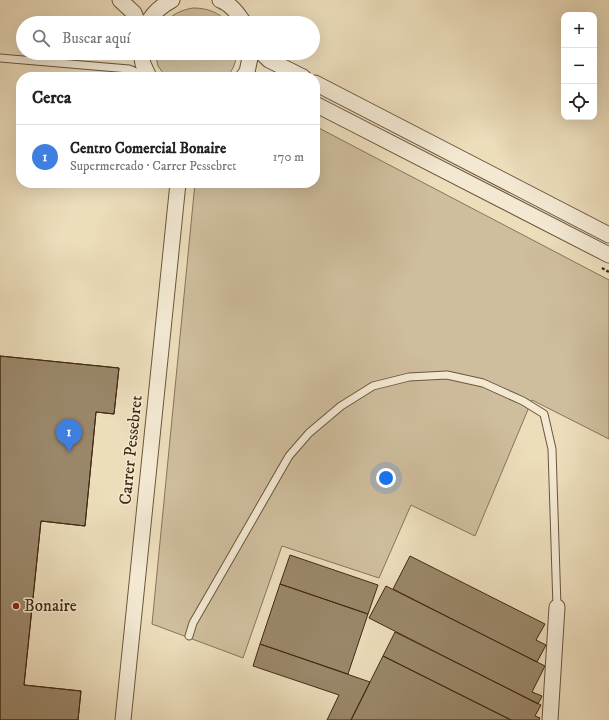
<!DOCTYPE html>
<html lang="es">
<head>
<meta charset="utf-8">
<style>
  :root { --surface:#fff; --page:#f2f2f2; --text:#222; --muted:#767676; --line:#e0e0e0; --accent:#8f2418 }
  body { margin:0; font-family:"IM FELL DW Pica",serif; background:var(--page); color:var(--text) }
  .controls { position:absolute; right:12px; top:12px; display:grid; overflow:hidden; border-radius:8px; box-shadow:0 4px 16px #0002 }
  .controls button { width:36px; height:36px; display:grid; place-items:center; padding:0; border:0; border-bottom:1px solid var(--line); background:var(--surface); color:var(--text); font:20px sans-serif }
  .you { position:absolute; left:386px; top:478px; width:14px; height:14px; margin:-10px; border:3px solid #fff; border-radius:50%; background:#1a73e8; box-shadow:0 0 0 6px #1a73e833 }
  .badge { display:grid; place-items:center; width:26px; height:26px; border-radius:50%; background:var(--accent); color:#fff; font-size:13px; font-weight:700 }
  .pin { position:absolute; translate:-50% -33px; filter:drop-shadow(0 1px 2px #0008) }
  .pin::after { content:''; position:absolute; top:21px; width:14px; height:12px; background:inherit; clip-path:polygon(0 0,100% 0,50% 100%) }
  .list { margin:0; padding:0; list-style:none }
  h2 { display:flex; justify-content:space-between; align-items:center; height:52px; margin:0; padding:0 16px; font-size:17px }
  h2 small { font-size:13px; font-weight:400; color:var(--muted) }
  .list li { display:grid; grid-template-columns:26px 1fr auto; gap:12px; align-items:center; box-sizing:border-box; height:64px; padding:0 16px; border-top:1px solid var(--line) }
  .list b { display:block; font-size:15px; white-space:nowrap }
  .list p { margin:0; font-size:13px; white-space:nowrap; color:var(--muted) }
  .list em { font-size:13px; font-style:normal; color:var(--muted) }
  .icon { flex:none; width:22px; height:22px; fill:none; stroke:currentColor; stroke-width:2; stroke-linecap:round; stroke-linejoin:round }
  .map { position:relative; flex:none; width:609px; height:720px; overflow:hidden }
  .search { position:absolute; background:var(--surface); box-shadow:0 4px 16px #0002; left:16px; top:16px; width:304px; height:44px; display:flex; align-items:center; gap:10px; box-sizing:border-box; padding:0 14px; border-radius:22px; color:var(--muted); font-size:15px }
  .panel { position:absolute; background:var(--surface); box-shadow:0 4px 16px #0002; left:16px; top:72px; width:304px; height:116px; border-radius:16px }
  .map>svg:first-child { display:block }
  .green { fill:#cfbe9e; stroke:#887458 }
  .building { fill:#9a876a; stroke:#412912 }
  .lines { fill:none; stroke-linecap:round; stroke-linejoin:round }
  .service-casing { stroke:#6c563c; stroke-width:9 }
  .minor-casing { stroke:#6c563c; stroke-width:17 }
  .path { stroke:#412912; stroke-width:2.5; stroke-dasharray:3 2; stroke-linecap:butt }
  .service { stroke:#f3e9d3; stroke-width:7 }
  .minor { stroke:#f3e9d3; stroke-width:15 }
  .poi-dot { fill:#8f2418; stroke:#f3e9d3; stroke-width:1.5 }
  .labels { text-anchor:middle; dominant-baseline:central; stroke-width:3; stroke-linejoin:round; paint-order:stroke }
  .street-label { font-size:17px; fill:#412912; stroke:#f3e9d3 }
  .poi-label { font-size:17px; fill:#412912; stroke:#f3e9d3; text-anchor:start }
</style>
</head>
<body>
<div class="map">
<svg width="609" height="720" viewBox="0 0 609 720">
  <rect width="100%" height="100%" fill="#ecddbb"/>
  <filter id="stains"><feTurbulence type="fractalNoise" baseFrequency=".005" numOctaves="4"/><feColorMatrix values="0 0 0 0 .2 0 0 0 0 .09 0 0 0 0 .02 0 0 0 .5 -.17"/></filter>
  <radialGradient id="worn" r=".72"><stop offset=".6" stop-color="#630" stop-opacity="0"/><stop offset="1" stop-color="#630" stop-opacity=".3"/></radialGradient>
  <path class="green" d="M193,8C207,8 219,12 228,23H164C173,14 181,10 193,8Z
    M155,53H237C236,62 233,70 227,77H166L158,66Z
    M315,126L609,280V439L532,400L475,536L411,505L379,578L282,546L243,658L152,624L195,183H315Z"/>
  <path class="building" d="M0,356L119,368L114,414L96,412L85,526L41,521L24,685L81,691L78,720H0Z
    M0,356L119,368L114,414L96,412L85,526L41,521L24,685L81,691L78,720H0Z
    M290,555L378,585L368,614L280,584Z
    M410,556L545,624L536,640L546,645L537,662L393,589Z
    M280,584L368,614L348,674L260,644Z
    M386,586L545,666L532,692L542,696L538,704L369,618Z
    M395,632L541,705L535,716L540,718L539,720H511L383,656Z
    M260,644L370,682L351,720H327L339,695L253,666Z
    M383,656L511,720H351Z"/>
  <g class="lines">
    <defs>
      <path id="service" d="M0,58L129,69L148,77
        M189,636L193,623L289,456L309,433L341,406L373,386L409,377L447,375L483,383L523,401L544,414L552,449L557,607"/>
      <path id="minor" d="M120,0L134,13L138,23
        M220,0C231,4 238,14 244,23
        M148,23C153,12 163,5 172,0
        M141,53L143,64L149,77
        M262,53L269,60L303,77
        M243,77L247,72L251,53
        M315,83L609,235
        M315,104L609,255
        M123,720L178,183
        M550,720L557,607"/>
    </defs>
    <use href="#service" class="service-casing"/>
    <use href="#minor" class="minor-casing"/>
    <path class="path" d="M602,268L609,272"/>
    <use href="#service" class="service"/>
    <use href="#minor" class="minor"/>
  </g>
  <circle class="poi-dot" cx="16" cy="606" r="4"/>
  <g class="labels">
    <g class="street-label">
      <text transform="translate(131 450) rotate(-84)">Carrer Pessebret</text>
    </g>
    <g class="poi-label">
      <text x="24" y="606">Bonaire</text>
    </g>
  </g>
  <rect width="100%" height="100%" filter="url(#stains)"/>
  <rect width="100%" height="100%" fill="url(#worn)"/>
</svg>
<div class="controls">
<button>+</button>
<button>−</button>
<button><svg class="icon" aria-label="locate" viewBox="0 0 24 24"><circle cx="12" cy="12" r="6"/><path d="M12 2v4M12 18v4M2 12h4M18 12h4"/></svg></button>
</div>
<div class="you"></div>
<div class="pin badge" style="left:69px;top:452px;background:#3f7fe0">1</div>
<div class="search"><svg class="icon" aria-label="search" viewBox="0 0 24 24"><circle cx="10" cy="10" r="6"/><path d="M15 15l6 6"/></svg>Buscar aquí</div>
<section class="panel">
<h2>Cerca<small></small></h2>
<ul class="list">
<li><span class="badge" style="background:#3f7fe0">1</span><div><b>Centro Comercial Bonaire</b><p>Supermercado · Carrer Pessebret</p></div><em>170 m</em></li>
</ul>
</section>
</div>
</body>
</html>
